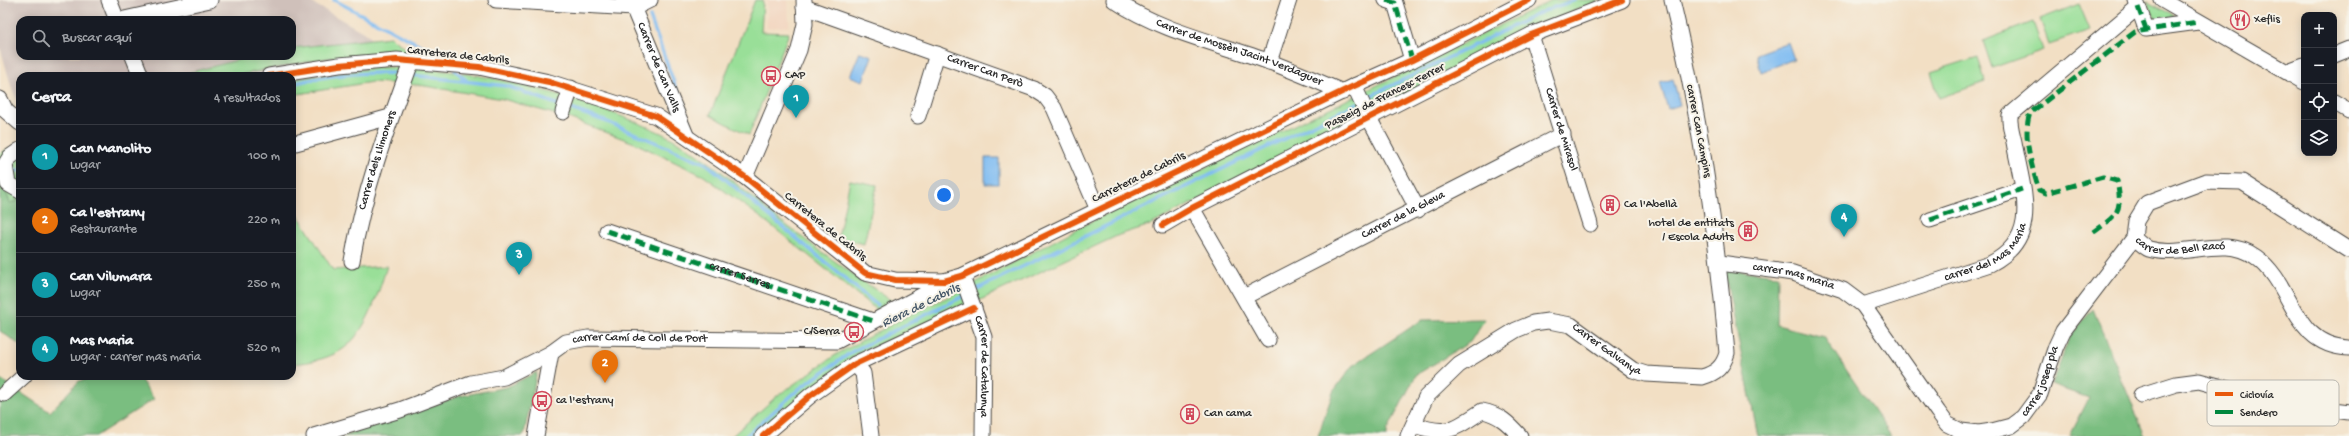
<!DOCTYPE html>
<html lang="es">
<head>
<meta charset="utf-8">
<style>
  :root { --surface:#171b24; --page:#20242c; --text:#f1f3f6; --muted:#9ea1a6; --line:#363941; --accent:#d1495b }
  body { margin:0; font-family:"Gochi Hand",sans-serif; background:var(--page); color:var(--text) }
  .controls { position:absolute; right:12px; top:12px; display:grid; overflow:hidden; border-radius:8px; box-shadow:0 2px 10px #0003 }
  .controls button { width:36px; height:36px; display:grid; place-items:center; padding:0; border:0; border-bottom:1px solid var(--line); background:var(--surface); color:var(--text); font:20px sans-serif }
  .you { position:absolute; left:944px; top:195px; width:14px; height:14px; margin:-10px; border:3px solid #fff; border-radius:50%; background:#1a73e8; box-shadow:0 0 0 6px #1a73e833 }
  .badge { display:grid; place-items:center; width:26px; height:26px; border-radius:50%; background:var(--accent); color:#fff; font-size:13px; font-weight:700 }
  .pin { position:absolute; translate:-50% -33px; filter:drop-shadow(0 1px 2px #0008) }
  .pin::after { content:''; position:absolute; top:21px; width:14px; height:12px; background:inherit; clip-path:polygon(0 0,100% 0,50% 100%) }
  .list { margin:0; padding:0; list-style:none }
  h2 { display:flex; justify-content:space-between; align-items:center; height:52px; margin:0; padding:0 16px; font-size:17px }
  h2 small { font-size:13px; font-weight:400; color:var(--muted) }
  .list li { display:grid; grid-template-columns:26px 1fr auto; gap:12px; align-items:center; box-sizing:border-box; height:64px; padding:0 16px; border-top:1px solid var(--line) }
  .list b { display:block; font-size:15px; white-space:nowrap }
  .list p { margin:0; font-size:13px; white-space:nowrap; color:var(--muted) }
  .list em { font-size:13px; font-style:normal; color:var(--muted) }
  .icon { flex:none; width:22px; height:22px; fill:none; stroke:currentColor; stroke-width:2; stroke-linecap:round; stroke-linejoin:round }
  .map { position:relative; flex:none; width:2349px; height:436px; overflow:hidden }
  .search { position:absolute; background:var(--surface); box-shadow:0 2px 10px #0003; left:16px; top:16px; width:280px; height:44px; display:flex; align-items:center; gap:10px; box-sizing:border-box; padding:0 14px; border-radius:12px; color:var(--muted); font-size:15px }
  .panel { position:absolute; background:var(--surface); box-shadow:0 2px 10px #0003; left:16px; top:72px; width:280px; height:308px; border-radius:12px }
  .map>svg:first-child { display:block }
  .built { fill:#f2d4be }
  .industrial { fill:#cfc0ba; fill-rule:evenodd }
  .green { fill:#99df98; stroke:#628562 }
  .forest { fill:#7abe80; stroke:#527456 }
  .water { fill:#7fbcf2; stroke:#55748e }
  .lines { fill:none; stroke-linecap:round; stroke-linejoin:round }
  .stream { stroke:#7fbcf2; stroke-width:3.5 }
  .minor-casing { stroke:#494642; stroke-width:17 }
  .minor { stroke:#fff; stroke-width:15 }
  .quiet { stroke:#00873e; stroke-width:5; stroke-dasharray:10 5; stroke-linecap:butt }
  .cycleway-casing { stroke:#f7f3e8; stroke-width:8 }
  .cycleway { stroke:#e8590c; stroke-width:6 }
  .labels { text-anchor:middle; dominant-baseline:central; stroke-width:4; stroke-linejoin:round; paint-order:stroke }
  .poi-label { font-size:12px; fill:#2b2b2b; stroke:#f7f3e8; text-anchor:start }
  .street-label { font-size:12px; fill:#2b2b2b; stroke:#f7f3e8 }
  .water-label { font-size:13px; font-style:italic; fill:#445667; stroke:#f7f3e8 }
  .key { fill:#f7f3e8; stroke:#bab7af; stroke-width:1 }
  .key-label { font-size:11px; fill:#2b2b2b }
</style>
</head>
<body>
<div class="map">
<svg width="2349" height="436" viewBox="0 0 2349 436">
  <rect width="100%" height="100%" fill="#f7f3e8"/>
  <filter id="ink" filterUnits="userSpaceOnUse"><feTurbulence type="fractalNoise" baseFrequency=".025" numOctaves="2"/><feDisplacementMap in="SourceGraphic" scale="8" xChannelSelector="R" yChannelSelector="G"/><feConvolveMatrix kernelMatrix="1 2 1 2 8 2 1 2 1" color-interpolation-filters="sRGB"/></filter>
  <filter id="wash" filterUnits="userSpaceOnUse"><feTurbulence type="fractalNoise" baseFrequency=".012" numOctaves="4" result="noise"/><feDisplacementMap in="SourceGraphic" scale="16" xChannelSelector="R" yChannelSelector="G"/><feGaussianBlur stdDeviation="0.9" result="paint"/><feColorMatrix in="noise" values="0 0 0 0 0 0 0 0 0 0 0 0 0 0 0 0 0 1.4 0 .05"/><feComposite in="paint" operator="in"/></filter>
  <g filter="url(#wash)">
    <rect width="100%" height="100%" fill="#f2dfc4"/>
    <path class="built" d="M767,0H788L789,26L767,28Z"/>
    <path class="industrial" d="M0,0H307L370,36L380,67L292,79V76H20V106L12,89L0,47ZM20,20H292V56H20Z"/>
    <path class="green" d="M755,0H763L761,32L789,33L749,135L710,115Z
      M1552,0H1601L1527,30L1150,225L1119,235L980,300L858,354L823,381L761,436H732L777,396L837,354L911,314L952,295L1092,221L1353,97Z
      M2147,1L2178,18L2156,19Z
      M2079,4L2090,30L2049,44L2040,19Z
      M2033,22L2043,50L1992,68L1983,41Z
      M390,37L411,52L327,58L233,76H176L253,56H292V48Z
      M1978,57L1985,82L1939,98L1931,72Z
      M380,67C454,67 524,82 593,106C619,115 646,125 671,138C708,158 740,187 772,214C811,245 851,273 892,301L878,311L763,219L704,176L637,144L571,119L503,99L419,85L372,82L292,95V79Z
      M20,145V200L10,203L0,175V155L5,150Z
      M850,180L877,185L864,244L838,238Z
      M292,206L333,270L387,266C378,294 364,342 334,354C322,360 305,363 292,364Z"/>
    <path class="forest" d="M0,175L10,203L20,200V345L0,331Z
      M1724,269L1778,275L1777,325L1824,337L1891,436H1758Z
      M2093,309L2145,436H2070L2089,398L2051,385L2070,336Z
      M1485,319L1470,342L1416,375L1387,431V436H1318L1333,392L1352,366L1422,320Z
      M537,372L524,434L522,436H342L460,396L507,387Z
      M101,376H138L154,399L96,436H0V379L50,412L79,381Z"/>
    <path class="water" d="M1788,42L1794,59L1761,72L1756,54Z
      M860,52L872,56L863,81L850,76Z
      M1673,79L1680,105L1668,109L1660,83Z
      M985,158H999V184H985Z"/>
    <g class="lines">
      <path class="stream" d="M334,0L439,55
        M650,17L688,121
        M455,70L466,80
        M410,75L507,86L562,106
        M292,84C326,75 367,71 402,74
        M1364,99L1544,11L1575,0
        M568,108L605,121L707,164L877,305
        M9,172L20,170
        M971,292L1357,103
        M746,436L799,389L853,351L966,295"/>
    </g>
  </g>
  <g filter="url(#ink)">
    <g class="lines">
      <defs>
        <g id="minor">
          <path d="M109,0L117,20"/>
          <path d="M496,0L634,8L650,0"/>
          <path id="s1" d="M630,0L686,135"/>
          <path id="s2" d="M1114,0C1160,31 1218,43 1270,62C1294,71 1319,82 1343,92"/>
          <path d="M1386,0L1395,3L1412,60"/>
          <path d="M2136,0L2146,29L2198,22"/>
          <path d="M2162,0L2304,82"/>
          <path id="s3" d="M804,7L1034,89L1045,96L1054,108L1098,210"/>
          <path d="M120,20L210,0"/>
          <path id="s4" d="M1531,35L1590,224"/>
          <path d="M2334,55L2349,49"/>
          <path d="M133,56L141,76"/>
          <path d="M1269,62L1289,0"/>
          <path d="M2288,72L2304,66"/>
          <path d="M269,76L339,65L397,60L479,67L549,82L656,116L745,177L865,273L895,280L944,281L962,276L1354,86L1412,60L1529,0"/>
          <path d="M1354,86L1369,118L1418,210"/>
          <path d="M0,99L6,111L20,123"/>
          <path d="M2334,102L2349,111"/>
          <path d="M563,112L571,88"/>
          <path d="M918,116L937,54"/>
          <path d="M292,144L390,117"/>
          <path d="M20,150L10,157L5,165L8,184L20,191"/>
          <path d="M745,177L799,50L805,24L804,0"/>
          <path d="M1192,208L1268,340"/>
          <path d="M1930,220L2022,189"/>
          <path d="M1163,225L1192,208L1531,35L1622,0"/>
          <path id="s5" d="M607,231L873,321"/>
          <path id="s6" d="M2134,238C2139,241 2144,247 2149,249C2183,259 2225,234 2256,257C2295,285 2291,346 2349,348"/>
          <path id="s7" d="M352,261C363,195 386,131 409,68L413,62"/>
          <path id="s8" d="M1720,263L1793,273L1843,290L1863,305L1938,412L1947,424L1961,431L1979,433L1992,431L2011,426L2023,417L2040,394L2056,346L2063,331L2134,238L2136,221L2147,203L2206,181L2242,182L2349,250"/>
          <path id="s9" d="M962,276L984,337L983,436"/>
          <path id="s10" d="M1244,297L1563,134"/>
          <path id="s11" d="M1863,305L1990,264C2043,237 2022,189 2014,142C2012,133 2009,124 2010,115L2138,7"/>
          <path d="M855,364L863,373L871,436"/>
          <path d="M4,394L24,376"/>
          <path d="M2141,395L2176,384L2199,381L2279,403L2349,412"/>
          <path d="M1414,425C1448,436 1453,430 1482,411C1499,414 1508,423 1520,436"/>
          <path id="s12" d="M314,436L400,410L471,383L504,377L551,353L566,342L588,338L837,341L930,291L944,281"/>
          <path d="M536,436L551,353"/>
          <path d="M763,436L811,395L855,364L974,308"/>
          <path id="s13" d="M1408,436L1426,397L1459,365L1516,330L1533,323L1548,321L1571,325L1633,370L1646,374L1702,377C1716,373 1723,367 1727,353C1717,234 1700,116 1672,0"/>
        </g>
      </defs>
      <use href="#minor" class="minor-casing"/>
      <use href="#minor" class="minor"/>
      <path class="quiet" d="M1386,0L1395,3L1412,60
        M2138,7L2146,29
        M1930,220L2022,189
        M607,231L873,321
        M2094,232C2118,214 2123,212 2117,181L2103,177L2046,193L2039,190C2032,167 2022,136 2030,113L2135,32L2198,22"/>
      <defs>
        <path id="cycleway" d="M269,76L339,65L397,60L479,67L549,82L656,116L745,177L865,273L895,280L944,281L962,276L1354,86L1412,60L1529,0
          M1163,225L1192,208L1531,35L1622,0
          M763,436L811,395L855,364L974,308"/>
      </defs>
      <use href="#cycleway" class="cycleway-casing"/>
      <use href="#cycleway" class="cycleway"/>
    </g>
  </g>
  <defs>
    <symbol id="restaurant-ring" viewBox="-11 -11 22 22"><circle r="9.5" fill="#f7f3e8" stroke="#d1495b" stroke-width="1.5"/><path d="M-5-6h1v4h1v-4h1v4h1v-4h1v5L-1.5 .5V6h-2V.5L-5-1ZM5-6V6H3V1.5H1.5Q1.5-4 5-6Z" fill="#d1495b"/></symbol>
    <symbol id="bus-ring" viewBox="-11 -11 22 22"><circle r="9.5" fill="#f7f3e8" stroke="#d1495b" stroke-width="1.5"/><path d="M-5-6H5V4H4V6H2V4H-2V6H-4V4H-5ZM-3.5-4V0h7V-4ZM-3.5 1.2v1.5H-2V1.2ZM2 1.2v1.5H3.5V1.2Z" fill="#d1495b"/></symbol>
    <symbol id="building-ring" viewBox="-11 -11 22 22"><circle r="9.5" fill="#f7f3e8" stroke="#d1495b" stroke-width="1.5"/><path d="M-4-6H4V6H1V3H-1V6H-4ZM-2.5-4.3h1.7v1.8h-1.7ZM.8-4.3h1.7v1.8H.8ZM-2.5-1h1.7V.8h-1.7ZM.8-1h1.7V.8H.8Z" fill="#d1495b"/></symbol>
  </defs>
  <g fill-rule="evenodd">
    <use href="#restaurant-ring" x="2229" y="9" width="22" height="22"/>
    <use href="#bus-ring" x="760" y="65" width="22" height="22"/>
    <use href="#building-ring" x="1599" y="194" width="22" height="22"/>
    <use href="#building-ring" x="1737" y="220" width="22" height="22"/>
    <use href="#bus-ring" x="843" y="321" width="22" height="22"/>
    <use href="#bus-ring" x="531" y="390" width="22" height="22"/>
    <use href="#building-ring" x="1179" y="403" width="22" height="22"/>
  </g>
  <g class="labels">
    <g class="poi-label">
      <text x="2254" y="20">Xeflis</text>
      <text x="785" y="76">CAP</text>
      <text x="1624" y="205">Ca l'Abellà</text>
      <text x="1734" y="224" text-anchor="end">hotel de entitats<tspan x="1734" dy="14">/ Escola Adults</tspan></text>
      <text x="840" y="332" text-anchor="end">C/Serra</text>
      <text x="556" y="401">ca l'estrany</text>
      <text x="1204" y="414">Can cama</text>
    </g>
    <g class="street-label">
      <text stroke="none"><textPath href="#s2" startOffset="136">Carrer de Mossèn Jacint Verdaguer</textPath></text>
      <text transform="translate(458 56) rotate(6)">Carretera de Cabrils</text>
      <text stroke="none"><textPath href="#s1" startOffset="73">Carrer de Can Valls</textPath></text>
      <text stroke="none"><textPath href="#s3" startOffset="192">Carrer Can Però</textPath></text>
      <text transform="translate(1385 97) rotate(-27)">Passeig de Francesc Ferrer</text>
      <text stroke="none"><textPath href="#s4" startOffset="99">Carrer de Mirasol</textPath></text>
      <text transform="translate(1698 131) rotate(79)">carrer Can Campins</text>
      <text stroke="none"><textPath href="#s7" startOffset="104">Carrer dels Llimoners</textPath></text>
      <text transform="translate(1139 178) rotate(-26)">Carretera de Cabrils</text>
      <text stroke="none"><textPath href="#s10" startOffset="179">Carrer de la Gleva</textPath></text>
      <text transform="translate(825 227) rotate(39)">Carretera de Cabrils</text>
      <text stroke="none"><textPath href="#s6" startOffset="49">carrer de Bell Racó</textPath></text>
      <text stroke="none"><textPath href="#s11" startOffset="137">carrer del Mas Maria</textPath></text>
      <text stroke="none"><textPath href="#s5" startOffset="140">carrer Serres</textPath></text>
      <text stroke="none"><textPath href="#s8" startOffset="75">carrer mas maria</textPath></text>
      <text stroke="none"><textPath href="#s12" startOffset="345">carrer Camí de Coll de Port</textPath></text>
      <text stroke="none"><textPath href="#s13" startOffset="256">Carrer Galvanya</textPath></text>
      <text stroke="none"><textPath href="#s9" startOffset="94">Carrer de Catalunya</textPath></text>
      <text stroke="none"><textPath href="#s8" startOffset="419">carrer josep pla</textPath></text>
    </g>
    <g class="water-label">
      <text transform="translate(921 306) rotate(-26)">Riera de Cabrils</text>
    </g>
  </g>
  <rect x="2207" y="380" width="132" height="46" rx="6" class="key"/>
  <rect x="2215" y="392" width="18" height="4" fill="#e8590c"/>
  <rect x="2215" y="410" width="18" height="4" fill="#00873e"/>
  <g class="key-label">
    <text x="2240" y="398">Ciclovía</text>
    <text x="2240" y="416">Sendero</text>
  </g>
</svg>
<div class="controls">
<button>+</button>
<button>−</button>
<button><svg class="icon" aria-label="locate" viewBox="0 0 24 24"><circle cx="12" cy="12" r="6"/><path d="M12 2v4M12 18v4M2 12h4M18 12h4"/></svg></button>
<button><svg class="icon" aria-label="layers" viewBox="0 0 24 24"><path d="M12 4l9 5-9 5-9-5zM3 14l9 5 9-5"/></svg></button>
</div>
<div class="you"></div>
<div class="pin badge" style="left:796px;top:118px;background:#0f9aa8">1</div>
<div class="pin badge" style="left:605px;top:383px;background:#e8710a">2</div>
<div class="pin badge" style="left:519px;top:275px;background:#0f9aa8">3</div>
<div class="pin badge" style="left:1844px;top:237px;background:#0f9aa8">4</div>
<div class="search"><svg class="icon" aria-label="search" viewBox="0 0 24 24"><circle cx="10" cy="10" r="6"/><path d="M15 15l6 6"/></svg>Buscar aquí</div>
<section class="panel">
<h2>Cerca<small>4 resultados</small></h2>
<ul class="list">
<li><span class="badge" style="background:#0f9aa8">1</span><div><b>Can Manolito</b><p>Lugar</p></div><em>100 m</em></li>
<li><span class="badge" style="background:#e8710a">2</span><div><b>Ca l'estrany</b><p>Restaurante</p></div><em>220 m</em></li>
<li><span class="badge" style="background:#0f9aa8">3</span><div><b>Can Vilumara</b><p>Lugar</p></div><em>250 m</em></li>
<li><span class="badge" style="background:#0f9aa8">4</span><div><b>Mas Maria</b><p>Lugar · carrer mas maria</p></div><em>520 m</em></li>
</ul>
</section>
</div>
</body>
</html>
